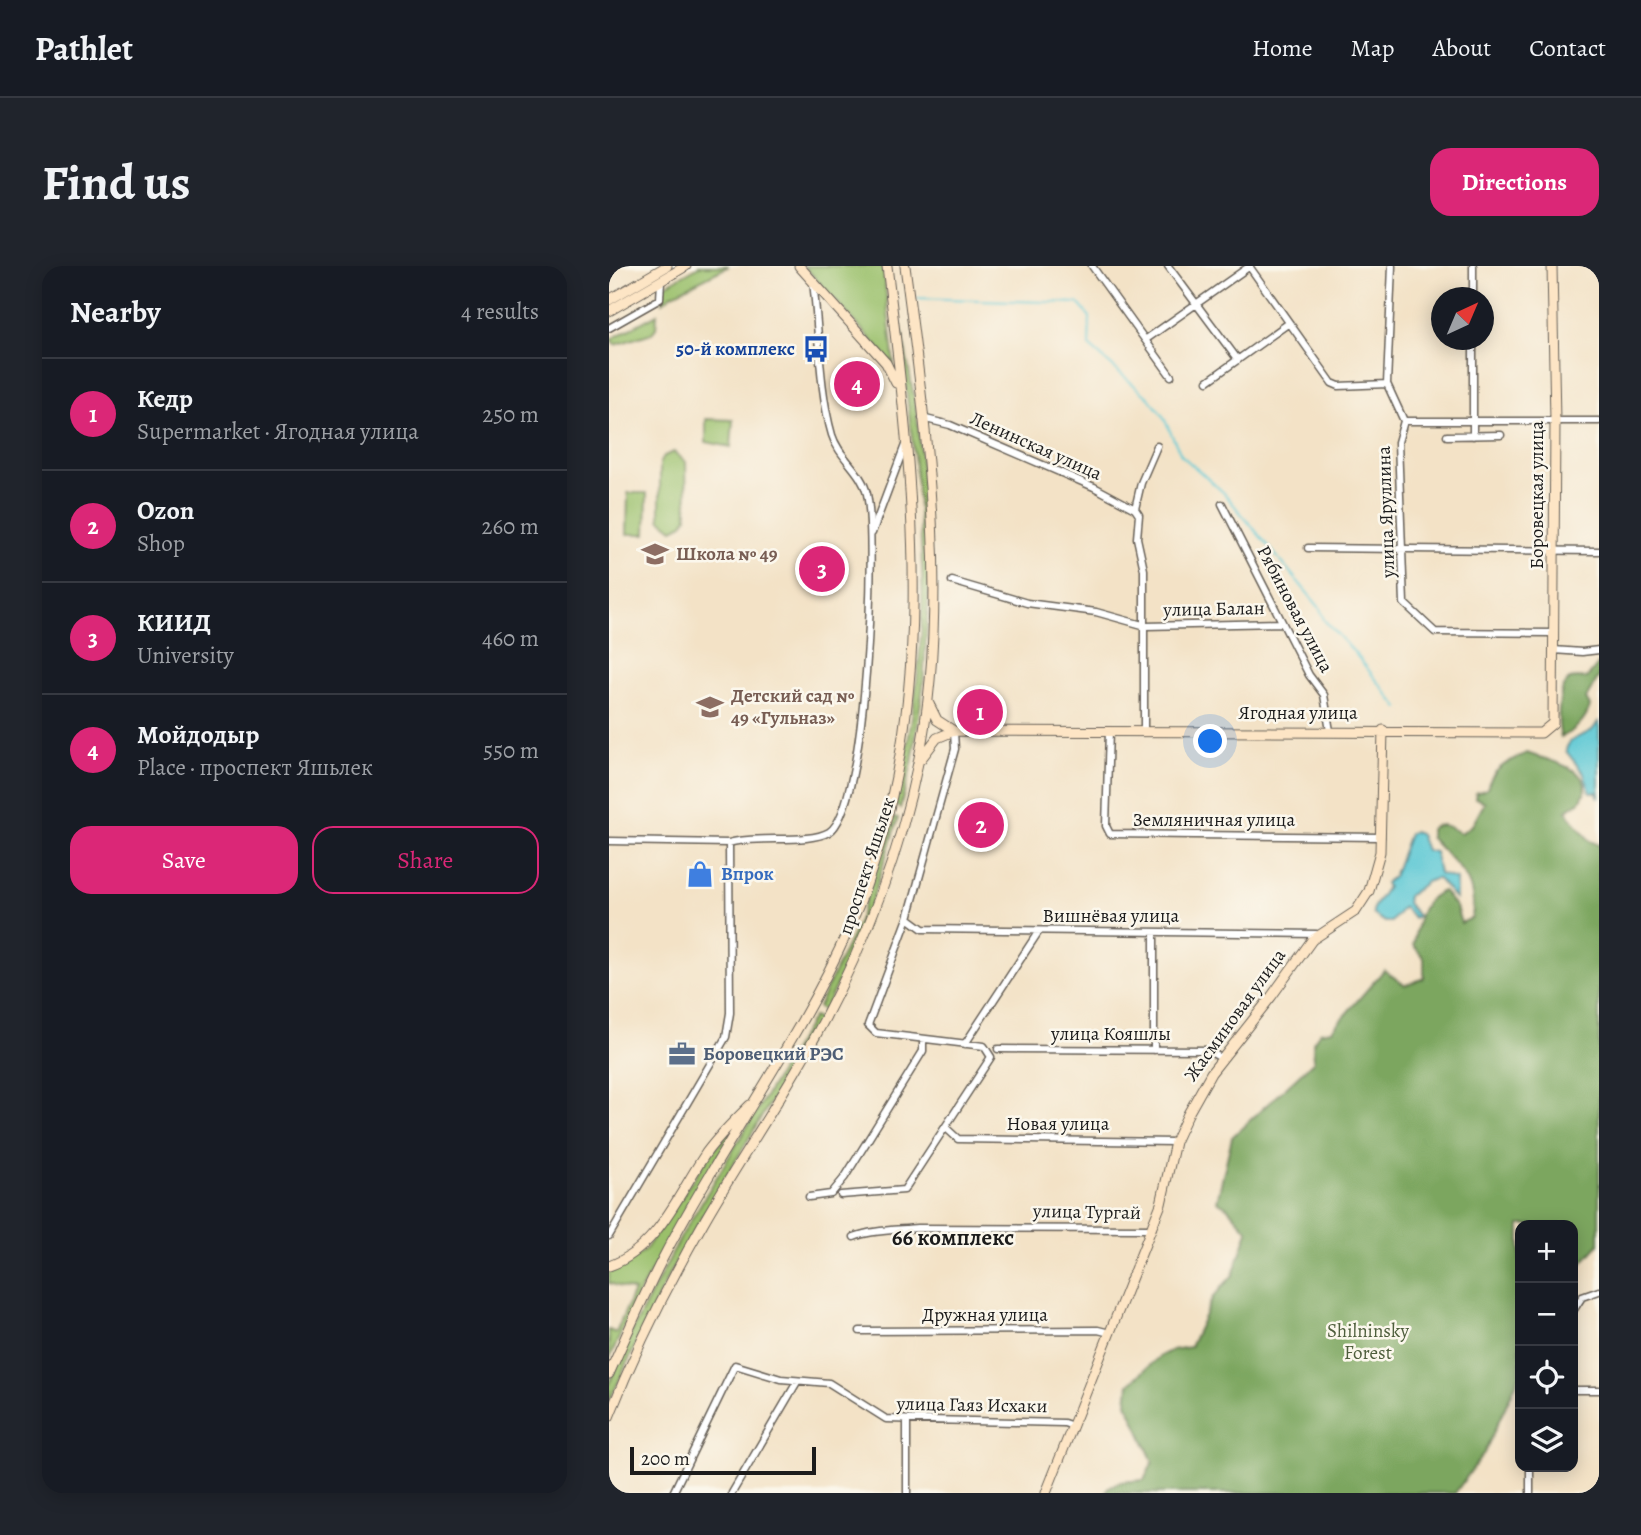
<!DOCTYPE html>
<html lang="en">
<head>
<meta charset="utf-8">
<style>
  :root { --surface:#171b24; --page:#20242c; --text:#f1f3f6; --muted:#9ea1a6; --line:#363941; --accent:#db2777 }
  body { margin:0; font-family:Alegreya,serif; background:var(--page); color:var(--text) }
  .controls { position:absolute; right:21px; bottom:21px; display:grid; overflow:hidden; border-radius:14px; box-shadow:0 4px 18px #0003 }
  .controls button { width:63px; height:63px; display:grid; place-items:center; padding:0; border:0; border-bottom:2px solid var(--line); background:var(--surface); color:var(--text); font:35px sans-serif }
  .compass { position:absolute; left:822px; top:21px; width:63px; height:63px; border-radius:50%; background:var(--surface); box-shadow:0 4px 18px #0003; rotate:44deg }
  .scale { position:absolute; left:21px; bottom:18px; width:186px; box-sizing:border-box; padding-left:7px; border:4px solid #1c1c1c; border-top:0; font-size:19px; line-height:24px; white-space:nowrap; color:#1c1c1c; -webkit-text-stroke:5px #fbf7ec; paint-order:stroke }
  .you { position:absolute; left:602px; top:476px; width:24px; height:24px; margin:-18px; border:5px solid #fff; border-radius:50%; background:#1a73e8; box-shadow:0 0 0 10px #1a73e833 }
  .badge { display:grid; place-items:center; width:46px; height:46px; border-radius:50%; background:var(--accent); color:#fff; font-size:23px; font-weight:700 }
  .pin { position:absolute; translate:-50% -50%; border:4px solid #fff; box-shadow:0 2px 7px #0006 }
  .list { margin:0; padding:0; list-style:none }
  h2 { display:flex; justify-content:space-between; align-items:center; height:91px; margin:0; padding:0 28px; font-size:30px }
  h2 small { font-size:23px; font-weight:400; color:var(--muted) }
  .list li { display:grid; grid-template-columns:46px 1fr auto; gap:21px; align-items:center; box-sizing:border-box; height:112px; padding:0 28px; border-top:2px solid var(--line) }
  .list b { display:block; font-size:26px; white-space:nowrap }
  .list p { margin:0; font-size:23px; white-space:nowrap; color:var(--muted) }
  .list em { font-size:23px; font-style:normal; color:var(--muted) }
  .actions { display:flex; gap:14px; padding:21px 28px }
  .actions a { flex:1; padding:16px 0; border:2px solid var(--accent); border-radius:21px; text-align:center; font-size:24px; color:var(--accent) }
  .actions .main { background:var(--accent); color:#fff }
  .icon { flex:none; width:38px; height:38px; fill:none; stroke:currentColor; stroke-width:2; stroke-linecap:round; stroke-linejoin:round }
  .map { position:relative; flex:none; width:990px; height:1227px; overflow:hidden; border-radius:21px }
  header { display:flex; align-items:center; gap:42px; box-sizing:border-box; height:98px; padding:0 35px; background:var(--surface); border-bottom:2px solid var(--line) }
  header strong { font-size:33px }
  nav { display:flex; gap:38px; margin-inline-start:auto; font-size:24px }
  .intro { display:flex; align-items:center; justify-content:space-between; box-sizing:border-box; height:168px; padding:0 42px }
  h1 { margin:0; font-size:49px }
  .button { padding:18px 32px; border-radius:21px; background:var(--accent); color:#fff; font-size:24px; font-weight:700 }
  main { display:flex; gap:42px; padding:0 42px }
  aside { flex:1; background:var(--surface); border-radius:21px; box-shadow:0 4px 18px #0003 }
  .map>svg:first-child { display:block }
  .green { fill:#9ac06b; stroke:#5b6e44; stroke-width:2 }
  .forest { fill:#7ba65f; stroke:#4c613e; stroke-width:2 }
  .water { fill:#5cc8d4; stroke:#3c7278; stroke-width:2 }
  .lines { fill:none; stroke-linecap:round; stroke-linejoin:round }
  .stream { stroke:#5cc8d4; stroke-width:2 }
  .street-casing { stroke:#676158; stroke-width:9 }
  .secondary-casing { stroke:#676158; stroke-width:11 }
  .street { stroke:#fff; stroke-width:6 }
  .secondary { stroke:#fde5c5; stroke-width:9 }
  .labels { text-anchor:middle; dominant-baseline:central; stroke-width:5; stroke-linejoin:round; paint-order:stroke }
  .transit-label { font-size:19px; font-weight:bold; fill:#164399; stroke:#fbf7ec; text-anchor:end }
  .street-label { font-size:19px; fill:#1c1c1c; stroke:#fbf7ec }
  .education-label { font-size:19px; font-weight:bold; fill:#785e54; stroke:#fbf7ec; text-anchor:start }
  .shop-label { font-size:19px; font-weight:bold; fill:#366cbe; stroke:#fbf7ec; text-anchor:start }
  .service-label { font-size:19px; font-weight:bold; fill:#4e5e75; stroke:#fbf7ec; text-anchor:start }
  .park-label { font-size:19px; fill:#4e5e3c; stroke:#fbf7ec }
  .quarter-label { font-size:23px; font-weight:bold; fill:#1c1c1c; stroke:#fbf7ec }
</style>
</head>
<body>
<header>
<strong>Pathlet</strong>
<nav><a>Home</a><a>Map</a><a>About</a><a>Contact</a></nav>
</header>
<div class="intro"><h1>Find us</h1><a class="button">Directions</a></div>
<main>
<aside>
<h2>Nearby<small>4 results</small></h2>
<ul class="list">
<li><span class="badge">1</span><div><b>Кедр</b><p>Supermarket · Ягодная улица</p></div><em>250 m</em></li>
<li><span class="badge">2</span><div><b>Ozon</b><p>Shop</p></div><em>260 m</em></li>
<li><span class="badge">3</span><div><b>КИИД</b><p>University</p></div><em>460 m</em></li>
<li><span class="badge">4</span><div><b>Мойдодыр</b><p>Place · проспект Яшьлек</p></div><em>550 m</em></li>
</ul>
<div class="actions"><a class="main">Save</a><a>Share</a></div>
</aside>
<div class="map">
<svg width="990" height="1227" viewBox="0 0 990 1227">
  <rect width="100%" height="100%" fill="#fbf7ec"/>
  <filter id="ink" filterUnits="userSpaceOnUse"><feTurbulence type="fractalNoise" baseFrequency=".0143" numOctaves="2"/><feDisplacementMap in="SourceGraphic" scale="14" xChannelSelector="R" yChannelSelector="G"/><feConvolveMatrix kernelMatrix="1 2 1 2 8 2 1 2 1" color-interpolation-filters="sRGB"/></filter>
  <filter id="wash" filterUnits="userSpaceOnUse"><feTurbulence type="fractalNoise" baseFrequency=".00686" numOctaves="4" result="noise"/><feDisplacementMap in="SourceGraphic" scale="28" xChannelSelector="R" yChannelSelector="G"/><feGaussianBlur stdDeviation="1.57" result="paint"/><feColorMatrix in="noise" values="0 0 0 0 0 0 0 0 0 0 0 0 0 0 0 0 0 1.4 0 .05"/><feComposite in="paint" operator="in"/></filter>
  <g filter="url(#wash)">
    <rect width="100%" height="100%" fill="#f3e2c6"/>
    <path class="green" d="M90,0H120L62,29L54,36L55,20Z
      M195,0H274L285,99Z
      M48,48L47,62L43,67L6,79L2,73Z
      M292,61L308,148L321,303L314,420L303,497L291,542L286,539C304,462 316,381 313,301C311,222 299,142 290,63Z
      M97,153L124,154L122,181L97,176Z
      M65,186L77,196L78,251L74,258L64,263L51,253V196L55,190Z
      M19,227H38L37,268H18Z
      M284,551L289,552L255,659L215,745L209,741L249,657Z
      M204,751L208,752V757L61,1006L0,1136V1119L19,1073L73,969Z
      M130,855L31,1025L0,1094V1064L7,1067L25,1025L0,1017V1004L19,997L36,984L101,888Z"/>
    <path class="forest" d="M990,397V410L977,433L981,440C977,454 965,466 952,471C948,459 949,426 957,416C961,410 972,413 978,412Z
      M918,487C935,494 990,502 973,532C969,540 962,539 957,545L981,575L990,579V978L964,1007V959H911V1109L875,1187L846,1227H497L499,1222L511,1216L535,1214L544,1196L518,1137L520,1118L551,1090L563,1084L581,1081L604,1031L624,1009L639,965L618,941L608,935L623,871L705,795L704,776L711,766L723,764L775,704L796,719L815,712V692L804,679C809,656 810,634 834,625L847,641L852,657L863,652C869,609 845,599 821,571V563C832,554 841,562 852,567L864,558L876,536L866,532L867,527L878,523C882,503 900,495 918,487Z"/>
    <path class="water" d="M990,455V533L988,526H981L975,508L957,485C959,471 974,471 983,464C986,462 987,458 990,455Z
      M805,565L811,569L817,584L826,586L830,608L847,613V633L828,612L817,616L799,630L798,637L809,650L805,652L794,641L782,656H776L764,648V642L778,621L776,617L784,611L800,568Z"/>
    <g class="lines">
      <path class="stream" d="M305,32L469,37L481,51L480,80L540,132L554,150L572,189L615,227L711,342L715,354L745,386L790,442"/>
    </g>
  </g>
  <g filter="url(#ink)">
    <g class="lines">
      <defs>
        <path id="street" d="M483,0L562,110
          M559,0L629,94
          M640,0L723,117L730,120L778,118
          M783,0L778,118L795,155L789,176L795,337L826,366L944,367
          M864,32V0
          M0,62L51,33L52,15
          M536,74L641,0
          M864,74V170
          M599,115L680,57
          M313,152L341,159L485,221L526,243
          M795,155H990
          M838,170L892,169
          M613,238L700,409L715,429L721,465
          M526,243L530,249L528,272L535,304V465
          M526,243L532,217L548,180
          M263,267L296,179
          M699,282L990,285
          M343,315L418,337L487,346L537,360L673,357
          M944,384L973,386L990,384
          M500,465L497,560L501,568L772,571
          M0,575L120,577C147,569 200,578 220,566C258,543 268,276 258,228C253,205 230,192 223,169C210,125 210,63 204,16
          M299,652L314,663L707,668
          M356,778L430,665
          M389,783L598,784L612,792
          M545,784V666
          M336,861L349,873L566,876
          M232,929L295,924L382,791L375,780L267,767L259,759L299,652L346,483L345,465
          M200,931L222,928L236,911L314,785V774
          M0,970L117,771L121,747L120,577
          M245,971C261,964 290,964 308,962L543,963
          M964,1045L973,1031L990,1025
          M251,1065L489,1064L501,1067
          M964,1124H990
          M298,1155V1227
          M921,1201V1227
          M64,1227L126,1099L172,1113L220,1117L277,1153L455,1157L464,1160
          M123,1227L188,1116"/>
        <path id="secondary" d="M190,0L277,97L287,117
          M0,34L58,0
          M0,45L77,0
          M319,436L328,454L345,465
          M312,493L328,472L345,465L932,467L944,457L946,155L943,0
          M0,1000C49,983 69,928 97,887C110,869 126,854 141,839
          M0,1108C18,1068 35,1028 55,990C113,878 190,776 241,660C333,451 305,219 278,0
          M0,1151C27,1082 60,1016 97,952C135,886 179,824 214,756C257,675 291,586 309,497C342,337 317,160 296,0
          M437,1227L552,938L566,876L579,848L602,807L662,731L703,674L747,645L760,625L771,586L774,464"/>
      </defs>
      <use href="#street" class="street-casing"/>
      <use href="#secondary" class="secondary-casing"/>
      <use href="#street" class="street"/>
      <use href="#secondary" class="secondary"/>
    </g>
  </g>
  <defs>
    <symbol id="bus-bare" viewBox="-9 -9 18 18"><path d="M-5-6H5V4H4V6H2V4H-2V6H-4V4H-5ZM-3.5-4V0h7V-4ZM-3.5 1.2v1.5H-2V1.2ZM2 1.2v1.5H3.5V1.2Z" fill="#1a4fb4" stroke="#fbf7ec" stroke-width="2.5" paint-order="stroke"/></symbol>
    <symbol id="school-bare" viewBox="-9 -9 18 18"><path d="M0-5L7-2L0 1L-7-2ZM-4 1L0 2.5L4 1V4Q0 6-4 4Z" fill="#8d6e63" stroke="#fbf7ec" stroke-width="2.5" paint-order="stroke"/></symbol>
    <symbol id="shop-bare" viewBox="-9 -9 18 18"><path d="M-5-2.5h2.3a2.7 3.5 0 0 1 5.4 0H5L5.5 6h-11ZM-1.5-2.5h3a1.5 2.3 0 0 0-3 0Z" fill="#3f7fe0" stroke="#fbf7ec" stroke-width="2.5" paint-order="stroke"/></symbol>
    <symbol id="office-bare" viewBox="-9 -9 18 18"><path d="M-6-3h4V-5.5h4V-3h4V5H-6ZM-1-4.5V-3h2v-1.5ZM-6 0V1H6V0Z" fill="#5c6f8a" stroke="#fbf7ec" stroke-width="2.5" paint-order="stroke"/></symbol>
  </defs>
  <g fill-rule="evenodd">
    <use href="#bus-bare" x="188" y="64" width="38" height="38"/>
    <use href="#school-bare" x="27" y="269" width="38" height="38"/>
    <use href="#school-bare" x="82" y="422" width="38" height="38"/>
    <use href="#shop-bare" x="72" y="589" width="38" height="38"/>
    <use href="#office-bare" x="54" y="769" width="38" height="38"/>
  </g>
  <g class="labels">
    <g class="transit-label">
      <text x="186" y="83">50-й комплекс</text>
    </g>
    <g class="street-label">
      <text transform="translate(427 180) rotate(24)">Ленинская улица</text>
      <text transform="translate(928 229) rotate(-90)">Боровецкая улица</text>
      <text transform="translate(777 246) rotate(-92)">улица Яруллина</text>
      <text transform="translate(605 343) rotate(-1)">улица Балан</text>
      <text transform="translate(686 343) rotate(62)">Рябиновая улица</text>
      <text x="689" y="447">Ягодная улица</text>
      <text x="605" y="554">Земляничная улица</text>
      <text transform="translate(258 600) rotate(-72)">проспект Яшьлек</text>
      <text x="502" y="650">Вишнёвая улица</text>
      <text transform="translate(626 749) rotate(-54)">Жасминовая улица</text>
      <text x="502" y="768">улица Кояшлы</text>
      <text x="449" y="858">Новая улица</text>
      <text transform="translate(478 946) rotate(1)">улица Тургай</text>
      <text x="376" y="1049">Дружная улица</text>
      <text transform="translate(363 1139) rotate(1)">улица Гаяз Исхаки</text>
    </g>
    <g class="education-label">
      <text x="67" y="288">Школа № 49</text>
      <text x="122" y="430">Детский сад №<tspan x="122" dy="22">49 «Гульназ»</tspan></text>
    </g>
    <g class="shop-label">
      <text x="112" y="608">Впрок</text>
    </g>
    <g class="service-label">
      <text x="94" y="788">Боровецкий РЭС</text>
    </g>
    <g class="park-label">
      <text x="759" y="1065">Shilninsky<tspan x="759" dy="22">Forest</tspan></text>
    </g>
    <g class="quarter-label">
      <text x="344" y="971">66 комплекс</text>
    </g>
  </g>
</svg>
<div class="controls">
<button>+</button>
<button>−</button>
<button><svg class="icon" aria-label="locate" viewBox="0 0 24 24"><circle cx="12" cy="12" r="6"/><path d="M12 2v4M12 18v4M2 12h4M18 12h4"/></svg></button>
<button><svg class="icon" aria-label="layers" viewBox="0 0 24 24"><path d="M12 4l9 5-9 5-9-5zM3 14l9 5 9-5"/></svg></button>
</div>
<svg class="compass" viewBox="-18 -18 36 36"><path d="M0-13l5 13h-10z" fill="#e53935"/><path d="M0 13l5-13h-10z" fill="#9ea1a6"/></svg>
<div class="scale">200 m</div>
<div class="you"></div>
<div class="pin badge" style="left:371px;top:446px">1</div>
<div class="pin badge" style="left:372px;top:559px">2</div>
<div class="pin badge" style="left:213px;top:303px">3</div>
<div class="pin badge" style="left:248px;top:118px">4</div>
</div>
</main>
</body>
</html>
